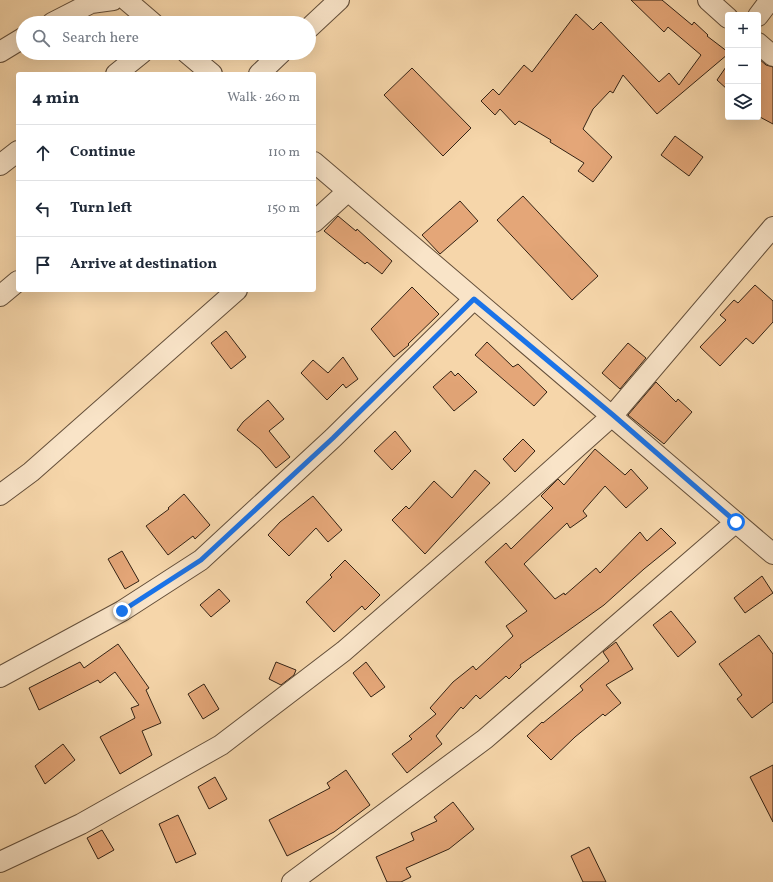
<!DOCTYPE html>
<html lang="en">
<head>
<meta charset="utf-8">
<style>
  :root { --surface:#fff; --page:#f2f2f3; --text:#1f2937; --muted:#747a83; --line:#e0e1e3 }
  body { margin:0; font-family:Vollkorn,serif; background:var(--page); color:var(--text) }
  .controls { position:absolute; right:12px; top:12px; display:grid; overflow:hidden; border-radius:4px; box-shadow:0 4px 16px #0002 }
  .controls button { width:36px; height:36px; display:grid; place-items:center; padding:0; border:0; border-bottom:1px solid var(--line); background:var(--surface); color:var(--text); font:20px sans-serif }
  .stop { position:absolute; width:12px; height:12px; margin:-9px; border:3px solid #1a73e8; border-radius:50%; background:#fff }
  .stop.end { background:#1a73e8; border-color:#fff; box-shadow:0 1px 4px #0008 }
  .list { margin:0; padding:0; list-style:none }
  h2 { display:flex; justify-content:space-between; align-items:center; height:52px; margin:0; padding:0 16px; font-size:17px }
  h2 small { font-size:13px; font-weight:400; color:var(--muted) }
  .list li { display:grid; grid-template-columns:26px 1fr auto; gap:12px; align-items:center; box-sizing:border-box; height:56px; padding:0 16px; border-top:1px solid var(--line) }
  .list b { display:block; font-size:15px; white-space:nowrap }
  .list em { font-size:13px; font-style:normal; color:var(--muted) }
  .icon { flex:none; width:22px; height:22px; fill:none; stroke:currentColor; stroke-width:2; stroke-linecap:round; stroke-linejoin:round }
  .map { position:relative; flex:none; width:773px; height:882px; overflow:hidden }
  .search { position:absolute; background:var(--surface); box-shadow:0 4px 16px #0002; left:16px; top:16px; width:300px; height:44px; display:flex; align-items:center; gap:10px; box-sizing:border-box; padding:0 14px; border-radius:22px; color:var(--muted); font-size:15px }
  .panel { position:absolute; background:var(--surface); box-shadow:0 4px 16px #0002; left:16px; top:72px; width:300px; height:220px; border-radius:4px }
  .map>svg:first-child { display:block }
  .building { fill:#e4a678; stroke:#332214 }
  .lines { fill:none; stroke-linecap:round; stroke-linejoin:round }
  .street-casing { stroke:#644f3a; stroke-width:22 }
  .street { stroke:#f9e4c8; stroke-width:20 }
  .route { stroke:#1a73e8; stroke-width:5 }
</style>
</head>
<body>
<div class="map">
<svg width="773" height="882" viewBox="0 0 773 882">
  <rect width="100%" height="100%" fill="#f6d6aa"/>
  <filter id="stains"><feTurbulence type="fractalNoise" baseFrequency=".005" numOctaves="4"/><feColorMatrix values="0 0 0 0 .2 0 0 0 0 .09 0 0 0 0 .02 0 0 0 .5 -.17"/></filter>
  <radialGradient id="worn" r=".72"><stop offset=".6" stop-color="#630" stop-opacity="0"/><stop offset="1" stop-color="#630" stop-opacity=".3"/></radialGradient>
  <path class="building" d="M631,0H662L692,25L694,22L708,35L707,36L728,52V54L657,114L623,75L613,93L610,91L593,109L583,129L612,157L593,182L578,171L584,163L550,142L551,140L519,121L515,125L500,109L495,115L481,101L493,89L499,95L524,65L532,72L576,14L593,30L601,22L659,82L669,73L679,85L701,55L668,27L664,32Z
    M758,58L766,65L773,67V124L758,116Z
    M728,64V90L717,80Z
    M412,68L471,128L443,156L384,95Z
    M675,136L703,157L689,176L661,155Z
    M523,196L598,276L572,300L497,220Z
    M460,201L478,221L440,254L422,235Z
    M338,216L356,231L357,229L392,261L382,274L367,262L365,264L324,231Z
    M755,285L773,301V322L753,344L746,338L720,366L700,347L726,320L720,315L734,300L738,303Z
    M412,287L439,314L408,344L409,345L394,357L371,329Z
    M226,331L246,357L231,369L211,343Z
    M487,342L513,367L518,364L547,392L534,406L475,355Z
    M628,343L646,358L620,389L602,373Z
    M343,357L358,379L346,388L343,384L327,400L301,373L313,360L328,373Z
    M451,371L455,376L458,373L477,392L454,411L433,387Z
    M656,382L676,402L678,399L692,412L664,444L628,415Z
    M268,400L284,419L269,431L290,457L276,468L260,449L237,430L243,422Z
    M395,431L411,451L392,470L374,451Z
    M523,439L535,451L515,472L503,459Z
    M595,449L625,475L631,469L648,488L626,508L605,486L583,511L587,516L570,528L567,523L524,564L555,599L564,593L565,595L596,568L600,573L640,532L647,541L661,528L676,543L644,569L604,605L520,665L521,667L509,679L506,676L480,699L476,695L463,709L461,707L436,736L442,744L407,773L392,754L412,739L409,736L436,714L430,708L453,682L473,666L476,670L513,636L506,626L527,611L485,562L506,543L511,549L553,508L541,496L558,479L564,485Z
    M475,470L490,483L425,554L392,520L406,506L409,509L434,481L452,498Z
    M184,494L210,525L195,539L193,536L168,555L146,526L169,509L168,508Z
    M313,496L342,530L328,542L316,528L289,556L268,535L280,522Z
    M122,551L139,581L125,589L108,559Z
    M345,560L380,595L365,610L362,606L334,632L306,602L332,577L330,575Z
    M762,576L773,593L745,613L734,598Z
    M219,589L230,601L211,617L200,605Z
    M671,611L696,642L678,657L653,625Z
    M759,635L773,654V702L752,718L737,699L742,695L719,664Z
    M616,642L633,669L606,685L621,703L605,716L603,714L575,737L551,760L527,736L542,722L543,723L583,690L580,686L609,661L603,652Z
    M118,644L149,688L146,690L161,723L142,731L152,755L120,774L100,737L135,718L131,708L139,705L115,672L100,683L98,680L39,710L29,688L80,662L84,668Z
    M276,662L296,670L294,675L281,685L269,679Z
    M366,662L385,687L371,697L353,673Z
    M204,684L219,709L203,719L188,694Z
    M63,744L75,760L45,784L35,766Z
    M773,765V822L750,777Z
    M346,770L370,805L334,832L287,856L269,820L330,788L327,783Z
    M215,777L227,799L209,809L198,787Z
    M453,802L474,829L449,849L406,868L411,877L401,882H387L376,857L414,840L411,833L437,821L434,817Z
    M178,815L196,854L176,863L159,824Z
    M102,830L114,850L98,859L87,838Z
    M589,847L606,882H583L571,856Z"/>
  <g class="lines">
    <defs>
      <path id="street" d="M126,0L153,23
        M708,0L728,18
        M758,16L770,0
        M52,23L91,3L113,0
        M309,28L339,0
        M758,43L773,56
        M0,52L23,38
        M187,53L212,74
        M116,74L142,53
        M259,74L281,53
        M314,162L773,554
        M0,165L18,151
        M314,222L348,191
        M0,296L18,281
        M0,495L31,472L237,290
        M0,677L122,611L201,560L333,438L474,299
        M0,862L81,824L221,745L344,651L508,509L613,415L773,227
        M292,882L485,739L736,522"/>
    </defs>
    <use href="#street" class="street-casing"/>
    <use href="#street" class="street"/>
  </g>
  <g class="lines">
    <path class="route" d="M122,611L201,560L333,438L474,299L613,415L736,522"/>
  </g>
  <rect width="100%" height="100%" filter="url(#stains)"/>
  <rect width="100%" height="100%" fill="url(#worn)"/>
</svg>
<div class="controls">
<button>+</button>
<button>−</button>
<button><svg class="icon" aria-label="layers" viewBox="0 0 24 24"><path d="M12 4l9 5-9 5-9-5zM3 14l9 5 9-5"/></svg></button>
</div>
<div class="stop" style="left:736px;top:522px"></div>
<div class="stop end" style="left:122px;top:611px"></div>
<div class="search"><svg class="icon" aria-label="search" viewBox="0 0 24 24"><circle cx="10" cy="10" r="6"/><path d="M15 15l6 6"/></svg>Search here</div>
<section class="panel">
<h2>4 min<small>Walk · 260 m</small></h2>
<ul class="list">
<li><svg class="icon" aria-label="ahead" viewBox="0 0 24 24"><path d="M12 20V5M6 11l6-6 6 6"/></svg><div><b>Continue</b></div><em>110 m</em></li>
<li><svg class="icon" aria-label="left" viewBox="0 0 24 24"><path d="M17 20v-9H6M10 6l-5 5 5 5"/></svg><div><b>Turn left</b></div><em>150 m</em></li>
<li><svg class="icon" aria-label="arrive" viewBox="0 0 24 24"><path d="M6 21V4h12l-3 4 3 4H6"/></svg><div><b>Arrive at destination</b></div></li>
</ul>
</section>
</div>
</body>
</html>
